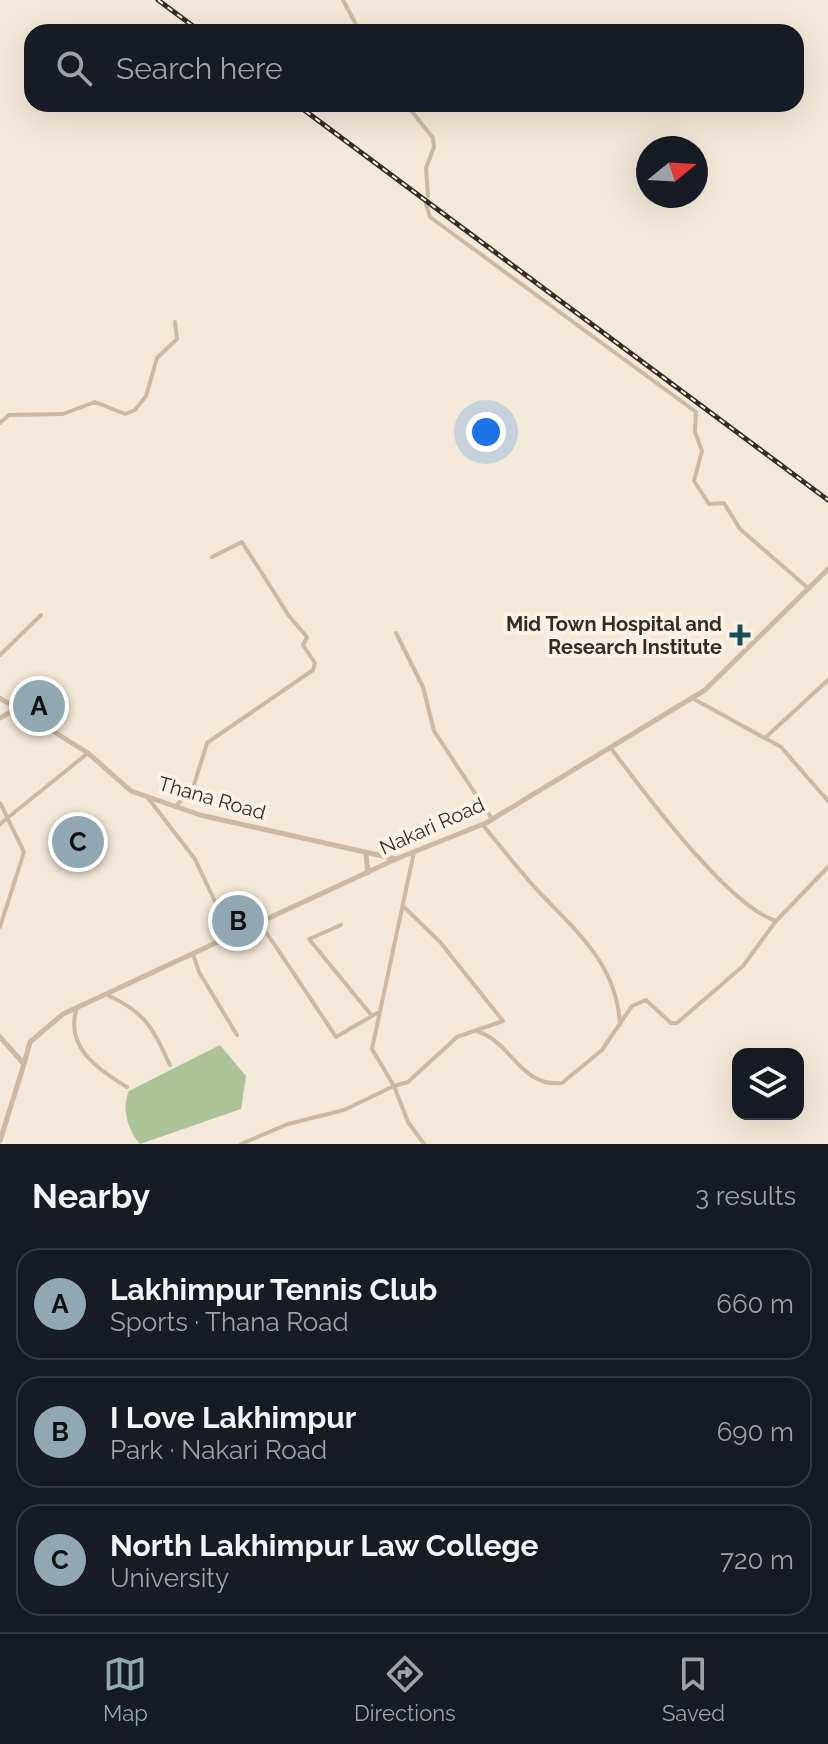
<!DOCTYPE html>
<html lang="en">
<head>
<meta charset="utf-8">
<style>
  :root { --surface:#171b24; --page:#20242c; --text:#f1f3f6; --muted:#9ea1a6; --line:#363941; --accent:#90a8af }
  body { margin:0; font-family:Raleway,sans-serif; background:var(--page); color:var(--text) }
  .controls { position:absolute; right:24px; bottom:24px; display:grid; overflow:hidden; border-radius:16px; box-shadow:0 8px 32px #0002 }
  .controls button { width:72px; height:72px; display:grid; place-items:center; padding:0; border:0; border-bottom:2px solid var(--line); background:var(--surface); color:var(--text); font:40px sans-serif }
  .compass { position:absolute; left:636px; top:136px; width:72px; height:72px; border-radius:50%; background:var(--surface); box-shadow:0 8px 32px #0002; rotate:72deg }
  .you { position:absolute; left:486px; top:432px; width:28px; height:28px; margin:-20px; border:6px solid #fff; border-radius:50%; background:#1a73e8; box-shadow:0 0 0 12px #1a73e833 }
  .badge { display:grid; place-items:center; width:52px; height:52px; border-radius:50%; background:var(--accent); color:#111; font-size:26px; font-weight:700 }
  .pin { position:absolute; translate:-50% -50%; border:4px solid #fff; box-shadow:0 2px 8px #0006 }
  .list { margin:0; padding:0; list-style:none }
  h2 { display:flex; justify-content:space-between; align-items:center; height:104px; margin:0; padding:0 32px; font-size:34px }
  h2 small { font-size:26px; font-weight:400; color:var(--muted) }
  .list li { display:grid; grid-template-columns:52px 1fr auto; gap:24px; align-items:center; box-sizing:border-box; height:112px; margin:0 16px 16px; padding:0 16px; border:2px solid var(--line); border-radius:24px }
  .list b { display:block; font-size:30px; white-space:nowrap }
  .list p { margin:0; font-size:26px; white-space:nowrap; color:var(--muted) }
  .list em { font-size:26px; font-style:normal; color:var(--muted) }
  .icon { flex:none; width:44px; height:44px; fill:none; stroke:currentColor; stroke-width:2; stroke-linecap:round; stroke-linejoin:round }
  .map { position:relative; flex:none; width:828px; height:1144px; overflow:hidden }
  .search { position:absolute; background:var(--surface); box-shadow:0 8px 32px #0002; left:24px; right:24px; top:24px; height:88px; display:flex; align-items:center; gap:20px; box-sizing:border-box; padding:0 28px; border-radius:24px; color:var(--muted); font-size:30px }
  .sheet { height:488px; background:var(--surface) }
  nav { display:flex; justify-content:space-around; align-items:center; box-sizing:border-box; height:112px; border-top:2px solid var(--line); background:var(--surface); font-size:22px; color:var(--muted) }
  nav a { display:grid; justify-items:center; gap:4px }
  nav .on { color:var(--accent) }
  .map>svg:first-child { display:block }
  .green { fill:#aec297 }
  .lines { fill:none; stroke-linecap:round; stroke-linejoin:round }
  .minor { stroke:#cabaa3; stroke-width:4 }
  .tertiary { stroke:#cabaa3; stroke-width:5 }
  .rail-casing { stroke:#352c26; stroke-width:5 }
  .rail { stroke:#faf2e4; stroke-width:2; stroke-dasharray:6; stroke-linecap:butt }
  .poi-dot { fill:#194d58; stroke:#faf2e4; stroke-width:3 }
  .labels { text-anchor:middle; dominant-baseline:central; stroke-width:8; stroke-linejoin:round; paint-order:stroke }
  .poi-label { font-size:20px; font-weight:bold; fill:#352c26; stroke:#faf2e4; text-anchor:end }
  .street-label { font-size:20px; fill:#352c26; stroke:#faf2e4 }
</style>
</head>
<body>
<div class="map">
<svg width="828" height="1144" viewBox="0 0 828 1144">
  <rect width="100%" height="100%" fill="#f2e9d8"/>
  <path class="green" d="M220,1045L246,1076L241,1109L140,1144C128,1131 121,1108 129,1091Z"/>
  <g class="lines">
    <path class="minor" d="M343,0L360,32
      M406,104L433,138L434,147L426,168L428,196
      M426,204L430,217L696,412L695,432L702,451L694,481L709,504L724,503L740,529L808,588
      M0,423L9,415L63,414L95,402L125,414L135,410L146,396L157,358L177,339L175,322
      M396,633L423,687L434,731L492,819
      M0,655L41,615
      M692,698L781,747L828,801
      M766,737L828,680
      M610,747C643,791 728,906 776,921L828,867
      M148,798L195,859L231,936
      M0,803L24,852L0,927
      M175,807L193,788L207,743L313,670L315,663L303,645L307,637L289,616L242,542L212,557
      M0,824L88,753
      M482,824C502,848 521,873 542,895C580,935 617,966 620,1025
      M404,907L440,942L503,1021L457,1037L408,1082L394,1086L408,1122L424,1144
      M260,923L336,1037L377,1013
      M341,925L309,939L372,1016
      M193,954L199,972L237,1035
      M105,994C146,1012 152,1027 170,1065
      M77,1008C64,1046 97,1069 127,1087
      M479,1032C512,1043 520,1087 562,1083L602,1050L632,1006L646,1000L671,1023H677L743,966L776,921
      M241,1144L288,1124L344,1110L394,1086L372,1049L414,852"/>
    <path class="tertiary" d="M0,698L88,753L131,791L200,815L396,859
      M0,718L16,709
      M366,854L368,873
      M0,1037L24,1064L0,1141
      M24,1064L30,1042L63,1014L396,859L486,823L705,690L828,569"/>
    <defs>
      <path id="rail" d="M158,0L201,32
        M296,104L828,500"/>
    </defs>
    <use href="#rail" class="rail-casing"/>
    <use href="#rail" class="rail"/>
  </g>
  <path class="poi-dot" d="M736 623h8v8h8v8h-8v8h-8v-8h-8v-8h8z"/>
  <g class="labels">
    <g class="poi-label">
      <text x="722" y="624">Mid Town Hospital and<tspan x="722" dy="23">Research Institute</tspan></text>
    </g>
    <g class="street-label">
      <text transform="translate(212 798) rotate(16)">Thana Road</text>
      <text transform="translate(432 826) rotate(-24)">Nakari Road</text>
    </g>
  </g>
</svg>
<div class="controls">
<button><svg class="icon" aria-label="layers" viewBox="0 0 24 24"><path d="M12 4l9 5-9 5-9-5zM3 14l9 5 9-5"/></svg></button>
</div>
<svg class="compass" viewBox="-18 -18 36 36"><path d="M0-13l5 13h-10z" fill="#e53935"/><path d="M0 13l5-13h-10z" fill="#9ea1a6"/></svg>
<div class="you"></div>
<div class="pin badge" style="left:39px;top:706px">A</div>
<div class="pin badge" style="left:238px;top:921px">B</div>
<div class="pin badge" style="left:78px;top:842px">C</div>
<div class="search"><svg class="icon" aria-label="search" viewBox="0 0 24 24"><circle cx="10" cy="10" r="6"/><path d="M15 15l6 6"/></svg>Search here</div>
</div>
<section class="sheet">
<h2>Nearby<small>3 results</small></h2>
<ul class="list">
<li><span class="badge">A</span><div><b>Lakhimpur Tennis Club</b><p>Sports · Thana Road</p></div><em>660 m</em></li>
<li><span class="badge">B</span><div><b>I Love Lakhimpur</b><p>Park · Nakari Road</p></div><em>690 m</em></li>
<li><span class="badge">C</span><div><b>North Lakhimpur Law College</b><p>University</p></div><em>720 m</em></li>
</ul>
</section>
<nav>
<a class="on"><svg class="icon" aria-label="map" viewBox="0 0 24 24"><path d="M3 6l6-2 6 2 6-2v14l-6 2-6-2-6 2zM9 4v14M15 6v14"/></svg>Map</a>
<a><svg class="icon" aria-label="directions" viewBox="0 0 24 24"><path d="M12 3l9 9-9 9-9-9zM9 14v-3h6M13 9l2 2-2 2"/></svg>Directions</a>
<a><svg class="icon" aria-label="saved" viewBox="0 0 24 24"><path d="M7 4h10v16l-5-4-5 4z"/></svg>Saved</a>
</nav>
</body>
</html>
